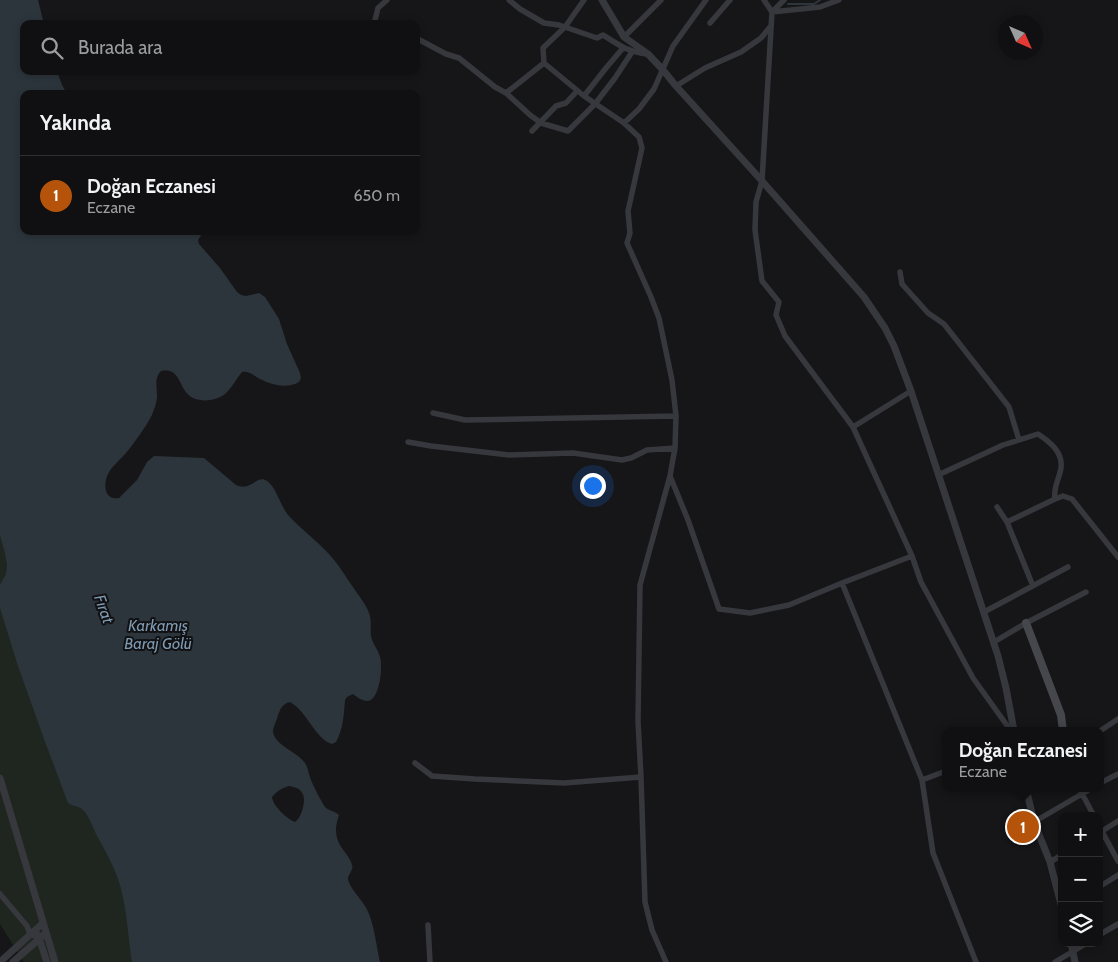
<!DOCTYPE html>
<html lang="tr">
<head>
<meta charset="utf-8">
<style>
  :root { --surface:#101012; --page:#1e1e20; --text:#f1f3f6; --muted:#9c9d9f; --line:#303032; --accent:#b45309 }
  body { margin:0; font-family:Cabin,sans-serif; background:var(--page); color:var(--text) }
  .controls { position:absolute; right:15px; bottom:15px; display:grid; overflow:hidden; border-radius:10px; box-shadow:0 2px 8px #0003 }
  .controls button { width:45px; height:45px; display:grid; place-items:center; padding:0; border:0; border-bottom:1px solid var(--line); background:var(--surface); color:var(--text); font:25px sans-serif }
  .compass { position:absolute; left:998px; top:15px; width:45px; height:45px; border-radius:50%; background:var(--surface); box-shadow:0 2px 8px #0003; rotate:135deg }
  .you { position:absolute; left:592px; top:485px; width:18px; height:18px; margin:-12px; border:4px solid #fff; border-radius:50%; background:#1a73e8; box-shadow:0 0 0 8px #1a73e833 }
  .badge { display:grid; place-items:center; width:32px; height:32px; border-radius:50%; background:var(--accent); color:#fff; font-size:16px; font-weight:700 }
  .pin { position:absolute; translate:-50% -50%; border:2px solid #fff; box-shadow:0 1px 5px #0006 }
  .popup { position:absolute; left:942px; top:727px; width:162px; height:65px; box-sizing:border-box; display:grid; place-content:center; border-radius:10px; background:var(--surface); filter:drop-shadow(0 1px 4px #0005); font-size:16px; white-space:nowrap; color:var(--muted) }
  .popup b { font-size:19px; color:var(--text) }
  .popup::after { content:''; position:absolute; left:50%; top:100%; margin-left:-10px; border:10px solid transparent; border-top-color:var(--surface) }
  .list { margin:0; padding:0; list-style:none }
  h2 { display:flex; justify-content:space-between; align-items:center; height:65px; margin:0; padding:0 20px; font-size:21px }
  h2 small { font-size:16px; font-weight:400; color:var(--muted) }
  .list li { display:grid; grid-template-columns:32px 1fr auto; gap:15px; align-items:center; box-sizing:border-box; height:80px; padding:0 20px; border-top:1px solid var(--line) }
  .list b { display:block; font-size:19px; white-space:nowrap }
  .list p { margin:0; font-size:16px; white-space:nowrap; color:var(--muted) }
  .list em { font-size:16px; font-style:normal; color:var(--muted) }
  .icon { flex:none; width:28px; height:28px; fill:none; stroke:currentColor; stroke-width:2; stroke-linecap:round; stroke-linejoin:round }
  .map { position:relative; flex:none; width:1118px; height:962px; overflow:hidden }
  .search { position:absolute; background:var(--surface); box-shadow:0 2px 8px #0003; left:20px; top:20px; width:400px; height:55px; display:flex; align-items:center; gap:12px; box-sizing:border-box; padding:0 18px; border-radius:10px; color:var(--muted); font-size:19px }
  .panel { position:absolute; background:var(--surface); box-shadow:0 2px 8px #0003; left:20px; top:90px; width:400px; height:145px; border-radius:10px }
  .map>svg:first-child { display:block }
  .green { fill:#1e261f }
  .water { fill:#2c353c; fill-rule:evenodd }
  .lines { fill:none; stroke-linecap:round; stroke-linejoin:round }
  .stream { stroke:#2c353c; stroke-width:2 }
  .minor { stroke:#37383d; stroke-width:5.5 }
  .tertiary { stroke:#37383d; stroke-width:7 }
  .secondary { stroke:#45474d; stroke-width:8 }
  .labels { text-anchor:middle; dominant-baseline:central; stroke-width:4; stroke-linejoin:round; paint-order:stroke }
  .water-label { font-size:16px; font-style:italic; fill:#7f9bb3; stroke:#111113 }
</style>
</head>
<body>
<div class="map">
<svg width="1118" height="962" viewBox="0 0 1118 962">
  <rect width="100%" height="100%" fill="#161618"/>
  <path class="green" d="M0,520L38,640L96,832L129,878L147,962H24L0,924Z"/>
  <path class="water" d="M0,0H38L44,24H24V71H57L62,85L67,94H24V231H204L198,240L199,244L220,268L237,292L241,295L246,296L259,293L265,297L279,319L287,344L300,373L301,378L299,382C287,389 272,385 260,379C254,376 250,371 242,372C236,379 232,388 225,394C214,402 194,404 185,391C178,380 177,368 161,371C154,378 157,387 157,396C157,403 154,409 152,415C145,428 135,442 126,453C120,460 112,466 108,474C103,484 104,501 119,498L137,480L147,462L154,456L204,458L236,485C251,492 257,474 267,481C277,488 280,506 289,516C301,529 316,540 328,553C338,563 345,576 353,587C358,595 366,604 369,613C372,621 370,628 371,636C372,643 378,649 380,657C383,666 380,701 367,701C362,701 357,697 353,694L347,697L345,700C344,714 343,730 336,742L332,744C315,739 307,711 290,702C282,704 281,708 278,715C277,720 274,725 273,730C272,744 297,752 304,762C308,766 308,772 310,777C311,782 323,805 326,808C330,811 335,811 339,815C334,829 335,839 344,851C347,855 351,860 352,865C354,870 348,874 348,879C349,887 361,899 365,906C374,920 376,945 380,962H132C128,937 127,910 120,885C115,868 106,852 97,836C93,828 89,815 82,809C78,806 72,806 68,803L44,739L18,666L0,608V585L6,574L7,565L5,553L0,535ZM289,786C305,788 306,798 302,811C300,816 299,819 295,822C286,818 273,806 272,797C277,791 282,788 289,786Z"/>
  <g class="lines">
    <path class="stream" d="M788,4H814L820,0"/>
    <path class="minor" d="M509,0L520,9L544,23L559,25L597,38L603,35C620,46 627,51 647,54
      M584,0L565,27L543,48L544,63L584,96L624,123L639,137L642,148L628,211L630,233L627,243L651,297L659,318L672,380L676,416L675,448L670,476L640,585L638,721L641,777L645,902L652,930L666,962
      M764,0L772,12L762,181L756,202L755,230L762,281L779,302L776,315L785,336L853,427L912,556L921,582L973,678L1011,731
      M772,12L820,7L839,0
      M772,12L784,0
      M375,20L378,8L387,0
      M710,23L730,0
      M624,37L661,0
      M416,38L446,54L459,58L495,87L506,93L530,115L541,123L568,131L595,104L615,78L632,52
      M676,86L705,68L741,52L761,38L770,27
      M506,93L544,63
      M584,96L606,68L623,48
      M624,123L639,109L654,89L673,46L706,0
      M532,131L556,106L566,103L577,91
      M900,272L902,284L928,313L944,324L1009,407L1019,440
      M433,413L465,420L676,416
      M853,427L911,391
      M408,442L431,446L509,455L573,453L622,460L631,458L647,450L675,448
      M938,475L1003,445L1038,434C1050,442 1063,452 1061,468C1059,480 1053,487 1055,499L1007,522
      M670,476L688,520L719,609L750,613L789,605L842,583L912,556
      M1055,499L1063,496L1072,499L1118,557
      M997,507L1007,522L1033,586
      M842,583L922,780L933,853L976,962
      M984,612L1068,567
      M994,642L1026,623L1086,592
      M1100,731L1118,719
      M415,763L432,776L475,779L564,783L641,777
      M922,780L946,771
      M1100,783L1118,774
      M1079,788L1094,816
      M1034,822L1092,788
      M1099,826L1118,861
      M1099,833L1118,821
      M1050,862L1062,855
      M1099,887L1118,875
      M0,894L27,926L30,934L39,938
      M428,925L430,962
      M1099,935L1118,924
      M1055,962L1087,943"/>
    <path class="tertiary" d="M602,0L624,37L648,54L663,70L676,86L762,181L864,297L885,328L894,346L911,391L998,656L1006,688L1014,731
      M0,778L55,962
      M1026,788L1034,822L1050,862L1062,908
      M38,935L47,962
      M1071,943L1075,962
      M0,962L43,923
      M13,962L46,933"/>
    <path class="secondary" d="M1026,623L1061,715L1063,731"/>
  </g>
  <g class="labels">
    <g class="water-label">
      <text transform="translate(104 609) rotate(70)">Fırat</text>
      <text x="158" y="625">Karkamış<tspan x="158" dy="18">Baraj Gölü</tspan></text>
    </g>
  </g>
</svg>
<div class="controls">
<button>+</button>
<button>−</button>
<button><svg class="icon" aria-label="layers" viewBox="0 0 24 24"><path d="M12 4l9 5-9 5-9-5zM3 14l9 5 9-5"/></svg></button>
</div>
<svg class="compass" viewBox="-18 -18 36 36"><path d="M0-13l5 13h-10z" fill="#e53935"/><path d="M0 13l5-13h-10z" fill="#9c9d9f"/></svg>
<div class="you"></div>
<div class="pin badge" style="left:1023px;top:827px">1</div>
<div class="popup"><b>Doğan Eczanesi</b>Eczane</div>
<div class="search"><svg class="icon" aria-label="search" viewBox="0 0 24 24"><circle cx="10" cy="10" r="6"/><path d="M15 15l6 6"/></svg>Burada ara</div>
<section class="panel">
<h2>Yakında<small></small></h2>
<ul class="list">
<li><span class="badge">1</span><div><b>Doğan Eczanesi</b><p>Eczane</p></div><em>650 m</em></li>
</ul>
</section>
</div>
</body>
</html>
